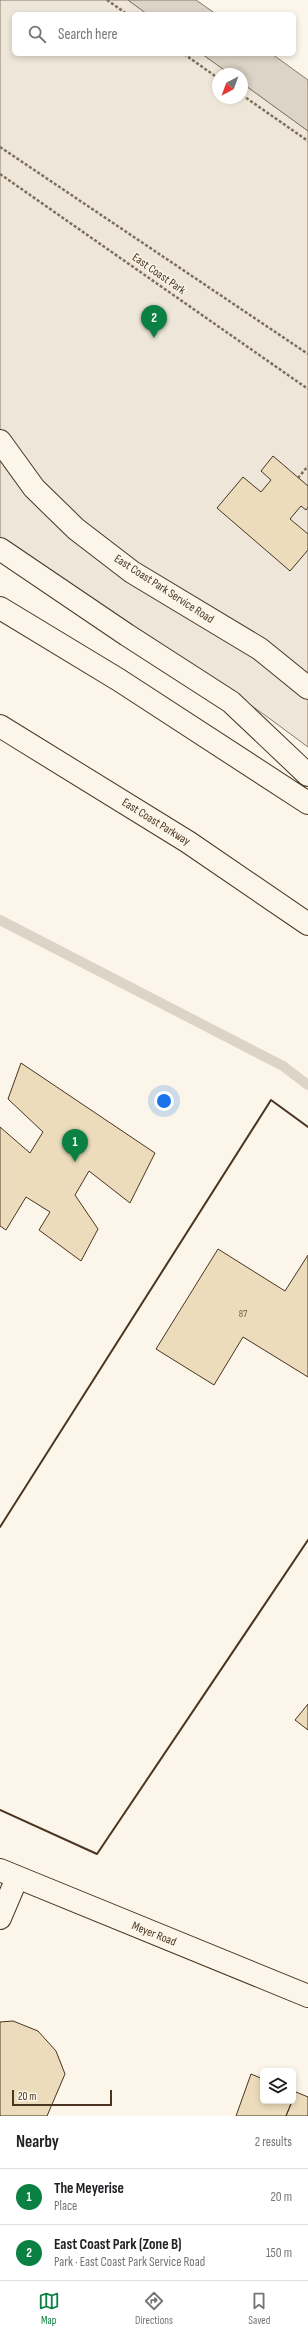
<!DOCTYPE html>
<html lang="en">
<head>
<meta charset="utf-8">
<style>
  :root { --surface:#fff; --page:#f6f6f6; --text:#202124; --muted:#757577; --line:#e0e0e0; --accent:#0b8043 }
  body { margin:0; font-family:"Sofia Sans Condensed",sans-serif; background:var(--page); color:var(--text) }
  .controls { position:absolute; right:12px; bottom:12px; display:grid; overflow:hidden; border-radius:6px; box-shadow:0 2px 6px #0003 }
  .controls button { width:36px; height:36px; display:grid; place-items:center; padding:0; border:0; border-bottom:1px solid var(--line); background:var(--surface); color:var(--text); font:20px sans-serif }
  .compass { position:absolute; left:212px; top:68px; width:36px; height:36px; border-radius:50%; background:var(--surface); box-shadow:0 2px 6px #0003; rotate:221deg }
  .scale { position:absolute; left:12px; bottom:10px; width:100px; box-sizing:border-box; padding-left:4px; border:2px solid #4a3520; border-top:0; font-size:11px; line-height:14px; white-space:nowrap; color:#4a3520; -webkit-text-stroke:3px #fbf6e9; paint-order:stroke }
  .you { position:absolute; left:164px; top:1101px; width:14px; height:14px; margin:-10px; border:3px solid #fff; border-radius:50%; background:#1a73e8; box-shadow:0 0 0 6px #1a73e833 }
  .badge { display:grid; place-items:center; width:26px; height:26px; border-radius:50%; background:var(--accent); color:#fff; font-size:13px; font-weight:700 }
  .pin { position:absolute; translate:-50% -33px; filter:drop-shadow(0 1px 2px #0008) }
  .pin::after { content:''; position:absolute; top:21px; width:14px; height:12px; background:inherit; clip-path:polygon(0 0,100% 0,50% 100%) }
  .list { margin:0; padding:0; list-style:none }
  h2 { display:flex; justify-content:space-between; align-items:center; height:52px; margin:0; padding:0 16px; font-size:17px }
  h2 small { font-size:13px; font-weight:400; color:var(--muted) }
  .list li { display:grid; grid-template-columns:26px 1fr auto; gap:12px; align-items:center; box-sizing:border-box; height:56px; padding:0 16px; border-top:1px solid var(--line) }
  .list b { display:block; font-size:15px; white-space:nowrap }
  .list p { margin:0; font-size:13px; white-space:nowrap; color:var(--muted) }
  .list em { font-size:13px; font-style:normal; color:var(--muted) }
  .icon { flex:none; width:22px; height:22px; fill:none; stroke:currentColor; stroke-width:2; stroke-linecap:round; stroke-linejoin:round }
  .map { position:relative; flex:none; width:308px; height:2116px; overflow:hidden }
  .search { position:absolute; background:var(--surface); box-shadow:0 2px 6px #0003; left:12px; right:12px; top:12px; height:44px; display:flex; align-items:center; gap:10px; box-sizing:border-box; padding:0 14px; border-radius:6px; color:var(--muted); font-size:15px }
  .sheet { height:164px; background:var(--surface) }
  nav { display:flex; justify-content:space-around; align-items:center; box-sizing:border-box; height:56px; border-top:1px solid var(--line); background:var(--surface); font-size:11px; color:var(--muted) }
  nav a { display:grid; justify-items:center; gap:2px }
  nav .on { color:var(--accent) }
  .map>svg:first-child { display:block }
  .green { fill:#ede6d9; stroke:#887966 }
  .water { fill:#dcd4c6; stroke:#887966 }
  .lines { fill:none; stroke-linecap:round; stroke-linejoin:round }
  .stream { stroke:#dcd4c6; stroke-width:10 }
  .building { fill:#ecdcbc; stroke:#4a3520 }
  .minor-casing { stroke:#4a3520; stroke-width:24 }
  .tertiary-casing { stroke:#4a3520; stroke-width:24 }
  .motorway-casing { stroke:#4a3520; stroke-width:24 }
  .path { stroke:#7f6f5c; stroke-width:2.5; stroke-dasharray:3 2; stroke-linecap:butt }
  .minor { stroke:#fbf6e9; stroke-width:22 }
  .tertiary { stroke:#fbf6e9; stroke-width:22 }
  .motorway { stroke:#fbf6e9; stroke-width:22 }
  .wall { stroke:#4a3520; stroke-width:2 }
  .labels { text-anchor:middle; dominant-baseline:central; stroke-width:3; stroke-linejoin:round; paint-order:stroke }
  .number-label { font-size:10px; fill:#725f47 }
  .street-label { font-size:12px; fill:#4a3520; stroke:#fbf6e9 }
</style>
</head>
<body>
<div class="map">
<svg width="308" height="2116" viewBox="0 0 308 2116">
  <rect width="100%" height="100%" fill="#fbf6e9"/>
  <path class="green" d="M0,0H128L147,14H14V54H202L230,74H218V98H242V83L308,131V747C210,673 106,606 0,544Z"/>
  <path class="water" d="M128,0H196L216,14H147Z
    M202,54H272L308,80V131L242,83V74H230Z"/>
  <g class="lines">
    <path class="stream" d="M0,920L283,1066L308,1085"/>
  </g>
  <path class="building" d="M273,456L308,486V507L306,510L301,506L290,519L308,534V550L290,571L217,508L243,477L261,492L271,480L261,471Z
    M21,1063L155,1153L130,1203L89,1171L75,1195L98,1229L81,1261L39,1230L50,1212L26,1197L6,1230L0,1226V1127L30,1153L43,1132L8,1099Z
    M218,1249L285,1291L308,1255V1377L243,1337L214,1385L156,1349Z
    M308,1704V1730L295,1720Z
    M13,2021L38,2031L56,2051L65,2074L47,2116H0V2022Z
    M251,2074L263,2079V2101H292L286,2116H236Z
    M296,2092L308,2097V2116H286Z"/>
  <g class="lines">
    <defs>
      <path id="minor" d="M0,441L34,488L76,529L132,572L260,649L308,688
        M0,1918L17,1878"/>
      <path id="tertiary" d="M0,1870L308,1996"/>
      <path id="motorway" d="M0,549L127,635L231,702L308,775
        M0,608L119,680L308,803
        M0,726L188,842L308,924"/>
    </defs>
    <use href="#minor" class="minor-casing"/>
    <use href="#tertiary" class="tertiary-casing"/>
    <use href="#motorway" class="motorway-casing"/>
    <path class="path" d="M107,0L127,14
      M184,54L218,78
      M242,95L308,141
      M0,147L308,354
      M0,174L308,389
      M298,478L308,466"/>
    <use href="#minor" class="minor"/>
    <use href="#tertiary" class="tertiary"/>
    <use href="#motorway" class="motorway"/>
    <path class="wall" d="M0,1527L271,1100L308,1127
      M0,1810L97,1854L308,1540"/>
  </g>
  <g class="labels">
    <g class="number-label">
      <text x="243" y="1314">87</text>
    </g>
    <g class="street-label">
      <text transform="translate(159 274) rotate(35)">East Coast Park</text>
      <text transform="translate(164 589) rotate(33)">East Coast Park Service Road</text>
      <text transform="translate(156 822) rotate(32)">East Coast Parkway</text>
      <text transform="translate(154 1934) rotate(22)">Meyer Road</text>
    </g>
  </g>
</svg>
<div class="controls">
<button><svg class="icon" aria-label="layers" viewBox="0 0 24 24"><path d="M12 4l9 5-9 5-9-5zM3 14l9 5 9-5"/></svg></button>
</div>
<svg class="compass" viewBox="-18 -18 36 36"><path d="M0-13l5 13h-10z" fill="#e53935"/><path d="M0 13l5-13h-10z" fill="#757577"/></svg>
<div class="scale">20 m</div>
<div class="you"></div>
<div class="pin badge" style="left:75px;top:1162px">1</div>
<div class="pin badge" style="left:154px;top:338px">2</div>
<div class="search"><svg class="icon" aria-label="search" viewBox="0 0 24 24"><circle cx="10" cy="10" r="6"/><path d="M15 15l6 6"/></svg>Search here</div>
</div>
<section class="sheet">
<h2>Nearby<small>2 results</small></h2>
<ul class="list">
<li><span class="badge">1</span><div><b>The Meyerise</b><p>Place</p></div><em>20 m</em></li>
<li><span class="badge">2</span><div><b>East Coast Park (Zone B)</b><p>Park · East Coast Park Service Road</p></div><em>150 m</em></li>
</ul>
</section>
<nav>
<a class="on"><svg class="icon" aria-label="map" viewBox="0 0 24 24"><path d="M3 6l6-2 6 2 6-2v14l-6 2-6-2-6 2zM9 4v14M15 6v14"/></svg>Map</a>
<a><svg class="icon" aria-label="directions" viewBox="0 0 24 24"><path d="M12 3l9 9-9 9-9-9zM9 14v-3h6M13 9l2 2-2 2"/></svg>Directions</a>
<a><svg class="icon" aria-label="saved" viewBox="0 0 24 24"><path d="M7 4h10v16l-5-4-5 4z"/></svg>Saved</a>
</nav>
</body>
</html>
